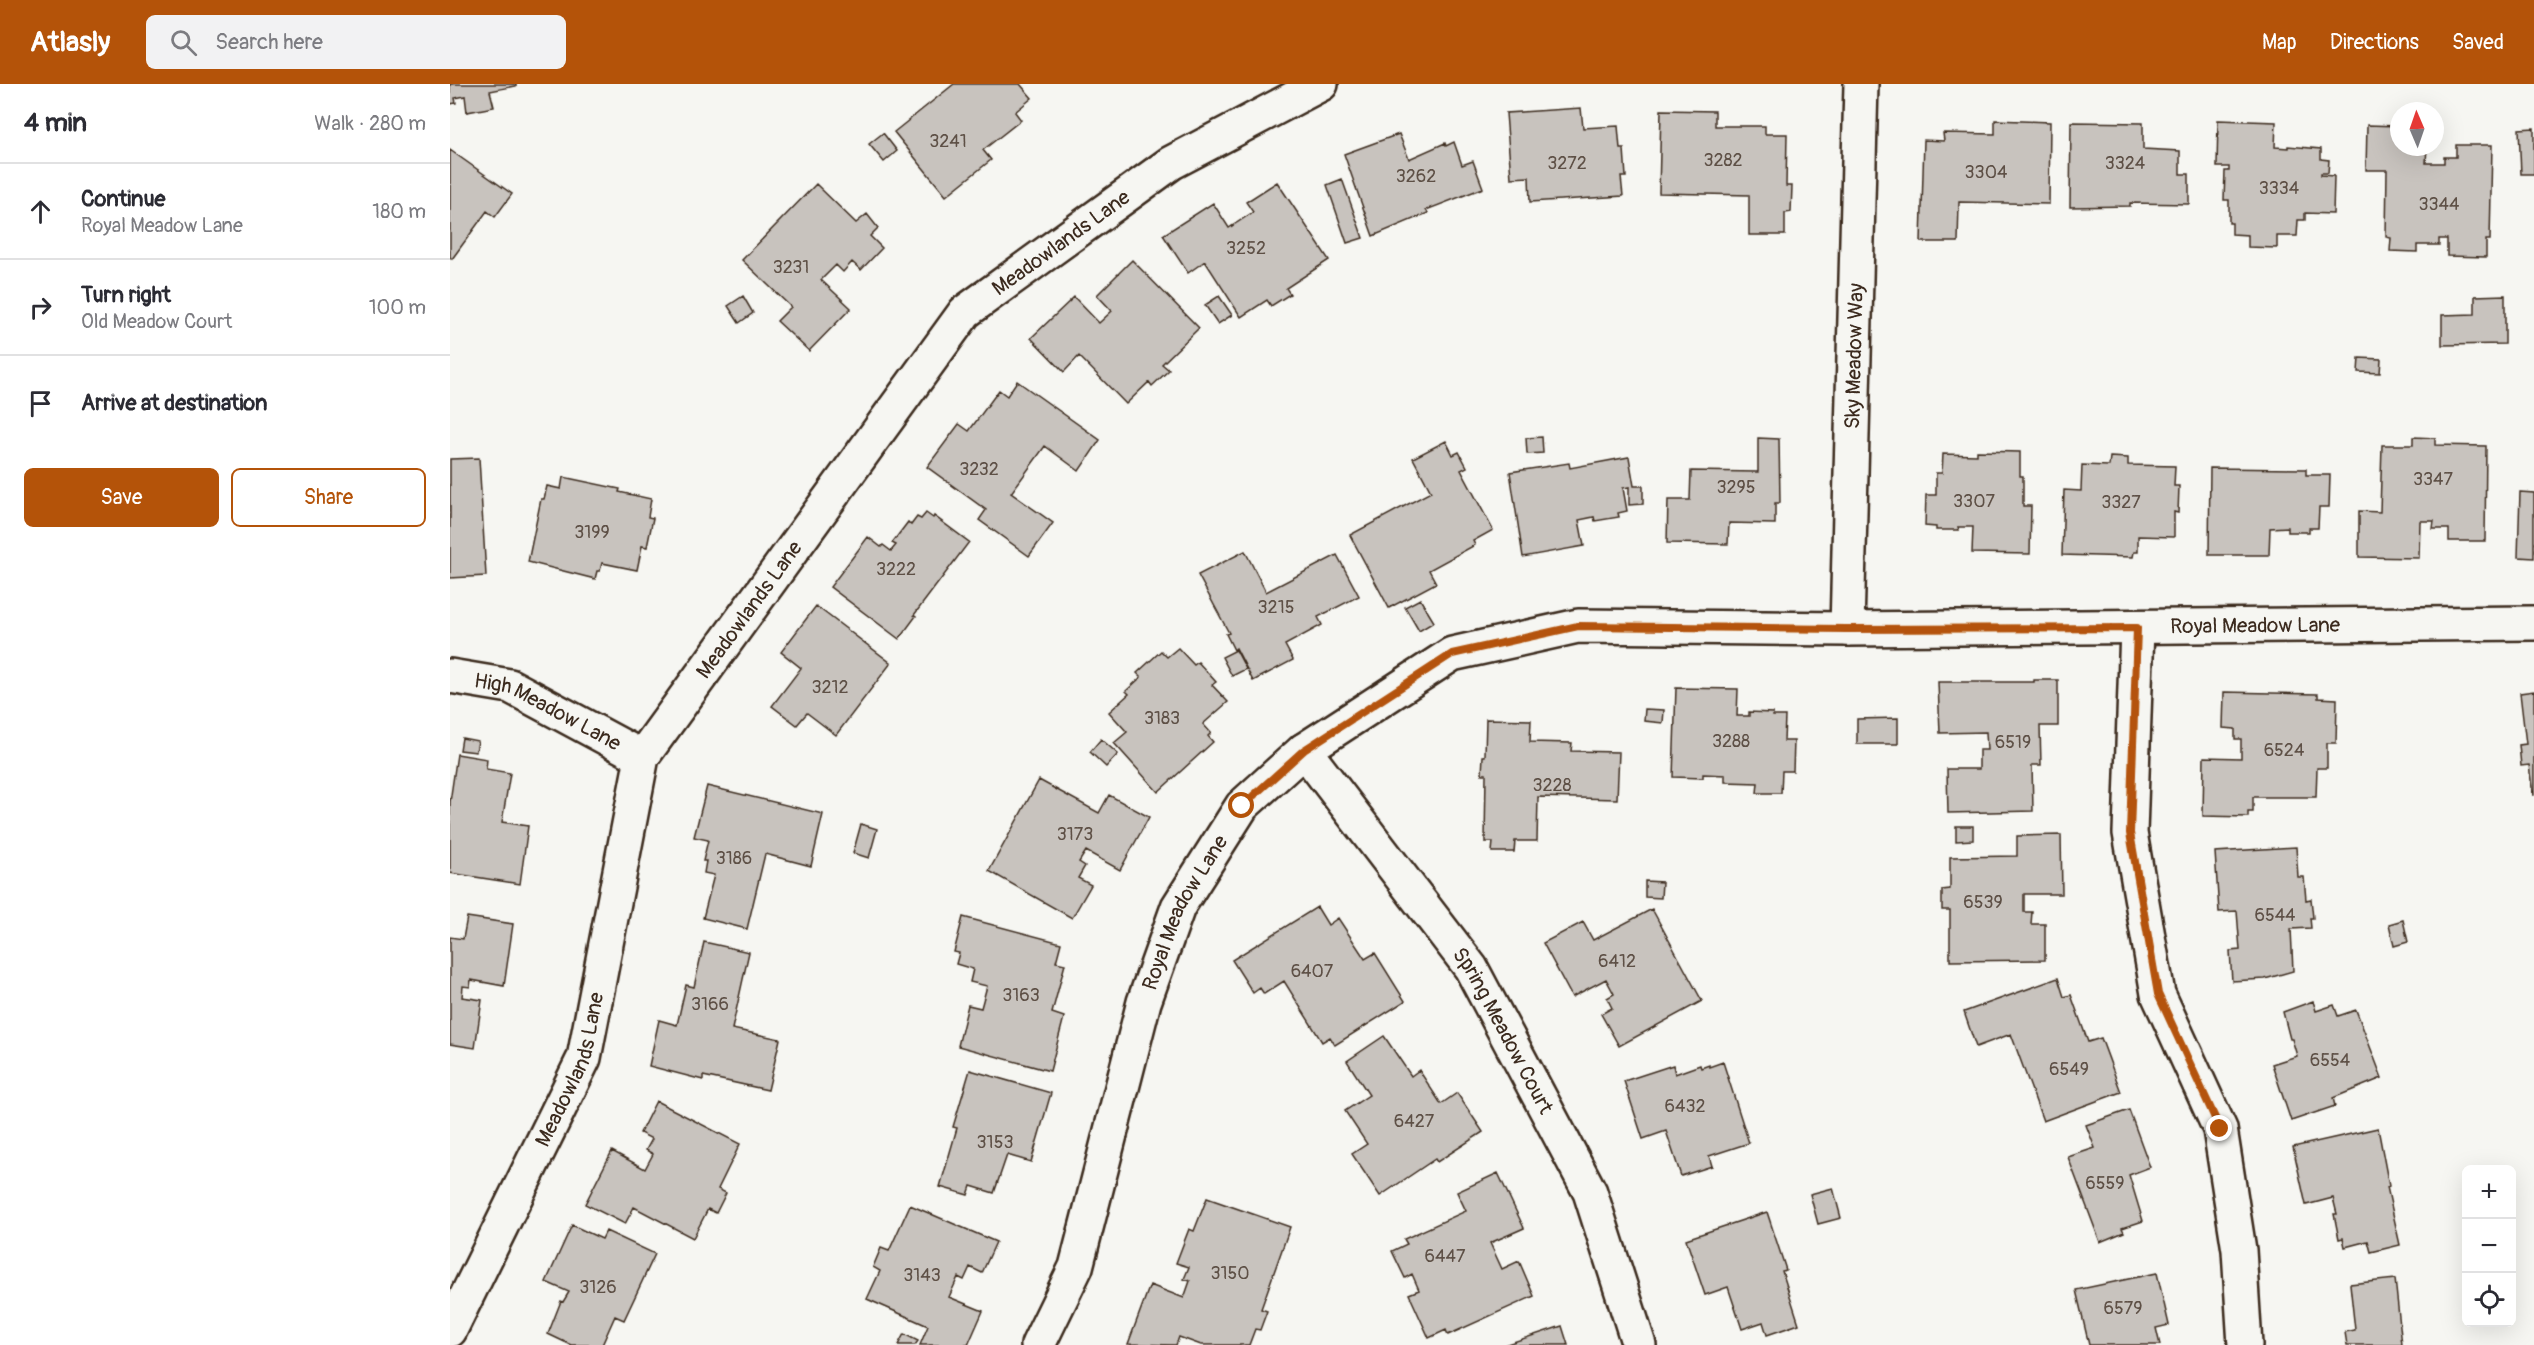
<!DOCTYPE html>
<html lang="en">
<head>
<meta charset="utf-8">
<style>
  :root { --surface:#fff; --page:#f2f2f3; --text:#2b2b33; --muted:#7c7c81; --line:#e1e1e2; --accent:#b45309 }
  body { margin:0; font-family:Pangolin,sans-serif; background:var(--page); color:var(--text) }
  .controls { position:absolute; right:18px; bottom:18px; display:grid; overflow:hidden; border-radius:9px; box-shadow:0 6px 24px #0002 }
  .controls button { width:54px; height:54px; display:grid; place-items:center; padding:0; border:0; border-bottom:2px solid var(--line); background:var(--surface); color:var(--text); font:30px sans-serif }
  .compass { position:absolute; left:1940px; top:18px; width:54px; height:54px; border-radius:50%; background:var(--surface); box-shadow:0 6px 24px #0002; rotate:358deg }
  .stop { position:absolute; width:18px; height:18px; margin:-14px; border:4px solid #b45309; border-radius:50%; background:#fff }
  .stop.end { background:#b45309; border-color:#fff; box-shadow:0 2px 6px #0008 }
  .list { margin:0; padding:0; list-style:none }
  h2 { display:flex; justify-content:space-between; align-items:center; height:78px; margin:0; padding:0 24px; font-size:26px }
  h2 small { font-size:20px; font-weight:400; color:var(--muted) }
  .list li { display:grid; grid-template-columns:39px 1fr auto; gap:18px; align-items:center; box-sizing:border-box; height:96px; padding:0 24px; border-top:2px solid var(--line) }
  .list b { display:block; font-size:22px; white-space:nowrap }
  .list p { margin:0; font-size:20px; white-space:nowrap; color:var(--muted) }
  .list em { font-size:20px; font-style:normal; color:var(--muted) }
  .actions { display:flex; gap:12px; padding:18px 24px }
  .actions a { flex:1; padding:14px 0; border:2px solid var(--accent); border-radius:9px; text-align:center; font-size:21px; color:var(--accent) }
  .actions .main { background:var(--accent); color:#fff }
  .icon { flex:none; width:33px; height:33px; fill:none; stroke:currentColor; stroke-width:2; stroke-linecap:round; stroke-linejoin:round }
  .map { position:relative; flex:none; width:2084px; height:1261px; overflow:hidden }
  header { display:flex; align-items:center; gap:36px; box-sizing:border-box; height:84px; padding:0 30px; background:var(--accent); color:#fff }
  header strong { font-size:28px }
  nav { display:flex; gap:33px; margin-inline-start:auto; font-size:21px }
  .search { width:420px; height:54px; background:var(--page); display:flex; align-items:center; gap:15px; box-sizing:border-box; padding:0 21px; border-radius:9px; color:var(--muted); font-size:22px }
  main { display:flex }
  aside { flex:1; background:var(--surface) }
  .map>svg:first-child { display:block }
  .building { fill:#c8c3be; stroke:#3b2a1e; stroke-width:1.5 }
  .lines { fill:none; stroke-linecap:round; stroke-linejoin:round }
  .minor-casing { stroke:#3b2a1e; stroke-width:38 }
  .minor { stroke:#f6f6f2; stroke-width:33 }
  .route { stroke:#b45309; stroke-width:8 }
  .labels { text-anchor:middle; dominant-baseline:central; stroke-width:5; stroke-linejoin:round; paint-order:stroke }
  .number-label { font-size:18px; fill:#5e5046 }
  .street-label { font-size:21px; fill:#3b2a1e; stroke:#f6f6f2 }
</style>
</head>
<body>
<header>
<strong>Atlasly</strong>
<div class="search"><svg class="icon" aria-label="search" viewBox="0 0 24 24"><circle cx="10" cy="10" r="6"/><path d="M15 15l6 6"/></svg>Search here</div>
<nav><a>Map</a><a>Directions</a><a>Saved</a></nav>
</header>
<main>
<aside>
<h2>4 min<small>Walk · 280 m</small></h2>
<ul class="list">
<li><svg class="icon" aria-label="ahead" viewBox="0 0 24 24"><path d="M12 20V5M6 11l6-6 6 6"/></svg><div><b>Continue</b><p>Royal Meadow Lane</p></div><em>180 m</em></li>
<li><svg class="icon" aria-label="right" viewBox="0 0 24 24"><path d="M7 20v-9h11M14 6l5 5-5 5"/></svg><div><b>Turn right</b><p>Old Meadow Court</p></div><em>100 m</em></li>
<li><svg class="icon" aria-label="arrive" viewBox="0 0 24 24"><path d="M6 21V4h12l-3 4 3 4H6"/></svg><div><b>Arrive at destination</b></div></li>
</ul>
<div class="actions"><a class="main">Save</a><a>Share</a></div>
</aside>
<div class="map">
<svg width="2084" height="1261" viewBox="0 0 2084 1261">
  <rect width="100%" height="100%" fill="#f6f6f2"/>
  <filter id="ink" filterUnits="userSpaceOnUse"><feTurbulence type="fractalNoise" baseFrequency=".0167" numOctaves="2"/><feDisplacementMap in="SourceGraphic" scale="12" xChannelSelector="R" yChannelSelector="G"/><feConvolveMatrix kernelMatrix="1 2 1 2 8 2 1 2 1" color-interpolation-filters="sRGB"/></filter>
  <g filter="url(#ink)">
    <path class="building" d="M0,0H66V2L40,7L44,23L17,28L15,12L5,14L6,19L0,20Z
      M504,0H570L582,14L565,28L571,36L533,66L541,76L496,112L444,48Z
      M1131,24L1133,44L1168,42L1170,65H1174L1176,93H1171L1173,112L1080,118L1079,93L1061,94L1056,29Z
      M1211,26L1265,27V42H1315V50H1337L1336,102H1342L1341,128L1335,129V151H1299V111L1209,109Z
      M1545,36L1600,38L1599,120L1509,118L1508,158H1471L1474,56L1494,57L1493,49L1545,50Z
      M1768,36L1826,38L1825,63L1838,64V62L1871,65V75L1879,76L1878,89H1871V91L1884,92L1883,130L1855,129V136H1848L1847,152H1827V164L1798,163V151L1782,150V139H1779V116H1774L1775,87H1779V83H1767Z
      M1621,38L1693,39V65L1730,67V90H1739V120L1680,119V122L1620,123Z
      M1917,41L1949,42V63H1977L1976,79H1994V73H2006V61H2042L2040,156H2036V173L1997,172V155H1989V161H1967V168L1940,167L1941,154L1936,153L1937,86H1916Z
      M2084,44V90H2071L2069,45Z
      M433,49L447,67L434,78L419,60Z
      M949,50L959,75L995,59L996,62L1004,58L1012,81L1023,77L1033,104L976,126L978,129L923,152L894,70Z
      M0,66L62,110L45,133L37,127L2,175L0,173Z
      M892,95L913,154L897,159L877,101Z
      M827,98L879,176L836,204L840,210L821,222L817,216L791,233L755,177L738,189L713,151L763,119L779,144L803,128L796,118Z
      M366,100L406,139L417,130L428,144L420,152L432,164L411,186L402,178L393,188L386,181L371,196L401,224L359,267L327,237L341,223L292,176Z
      M682,176L749,244L712,280L719,286L702,302L699,298L676,320L629,272L614,288L581,254L624,213L649,239L662,227L647,211Z
      M2055,211V260L1992,261V231L2025,230V212Z
      M293,212L303,229L289,239L278,222Z
      M769,212L782,231L768,240L755,221Z
      M1909,274L1931,275L1930,289L1908,288Z
      M567,297L650,356L629,387L595,362L561,409L603,439L579,472L529,436L536,426L477,383L509,340L519,347L549,306L557,312Z
      M1092,353L1093,369L1077,370L1076,354Z
      M1963,353L1985,354V361L2036,362L2035,457H1999V445H1983L1984,437H1970L1969,474L1909,473V427L1930,428L1932,361H1963Z
      M1308,354L1329,355L1330,419H1325V440L1279,439L1278,460L1217,459L1218,416H1240L1241,387L1308,388Z
      M996,357L1003,371L1009,368L1017,383L1011,386L1043,446L1023,457L1025,461L979,486L986,499L939,524L900,451L981,408L963,374Z
      M1527,367L1570,368V392H1573V422H1581L1580,470L1522,469L1523,443H1508L1509,446H1486V443L1475,442L1476,411H1486V389H1492L1493,370L1527,371Z
      M1179,373L1184,402H1193V420L1179,421V403L1173,404L1177,427L1168,429L1169,433L1145,437L1144,433L1129,436L1134,462L1073,473L1060,388L1119,379L1120,384Z
      M1660,373L1678,374V381L1725,382L1724,402H1729L1728,429L1724,428V453L1688,452V468H1684L1683,473L1612,471L1614,406L1631,407L1632,381L1659,382Z
      M29,374L36,492L0,494V375Z
      M1760,384L1856,385V391H1880L1879,423H1869L1868,444H1859V448H1838V443L1820,444L1819,471H1759Z
      M113,393L170,405L169,408L201,415L198,433L203,434L197,463L192,462L187,486L152,479L150,487H147L145,495L78,478L91,415H94L97,402L111,405Z
      M2070,408L2084,409V474L2068,473Z
      M476,429L483,434L484,432L519,458L464,531L466,532L449,555L380,503L418,453L431,463L433,461L441,467L446,461L442,459L458,438L461,441L467,433L471,435Z
      M795,467L816,508L887,471L909,512L868,533L872,541L835,561L843,576L803,597L786,564L784,566L776,550L779,549L748,491Z
      M970,515L984,538L969,547L955,523Z
      M366,522L441,579L386,651L357,629L347,641L322,622L351,584L331,568Z
      M728,564L744,581L748,578L766,598L762,601L778,618L753,640L761,649L758,652L763,658L708,708L664,659L677,648L659,628L679,610L676,607L691,593L687,589L711,567L717,573Z
      M786,566L796,585L782,592L772,573Z
      M1584,596H1608V642H1590L1591,681H1582L1583,727L1498,729L1497,685H1529V666H1537L1536,648L1490,649L1488,598H1584Z
      M1226,604L1288,605L1287,632H1299V628L1323,629V632H1335L1334,657H1344L1343,687H1332L1331,709H1307L1308,699L1275,698V691L1253,690V694L1223,693Z
      M2084,607V711H2083L2079,681L2071,682L2069,661L2076,660L2070,609Z
      M1774,608L1868,610V614L1887,615L1886,659H1877V684H1867L1866,713H1803V728H1798V733L1753,732L1754,673L1791,674V655H1785V645L1773,644Z
      M1195,625L1214,626L1213,639L1194,637Z
      M1448,634V660H1407V635Z
      M1036,635L1081,636L1080,658L1122,659L1121,667L1169,668L1167,715L1088,713L1087,757H1065L1064,768H1042L1043,758H1035L1036,690H1032L1033,672H1035Z
      M12,654L28,657L26,668L10,666Z
      M651,655L668,670L656,683L640,668Z
      M7,670L37,675L36,685L60,689L52,738L78,742L70,800L0,789V718Z
      M589,696L649,729L659,711L699,733L670,786L636,767L629,778L635,782L628,794L641,801L622,834L539,787Z
      M257,702L373,730L361,782L315,770L297,845L253,834L264,791L254,789L256,777H253L258,756L244,753Z
      M411,740L427,745L419,774L403,769Z
      M1506,742H1523V756L1506,757Z
      M1611,751L1612,810H1574V828H1582L1581,840H1595V876L1500,877V826H1492V806L1500,805V773L1567,772V752Z
      M1846,763L1848,793H1854L1856,816L1861,815L1863,834H1860L1861,844L1841,845L1843,887L1815,895L1782,897L1780,867L1790,866L1787,827L1769,828L1765,768Z
      M1195,797L1212,798L1211,814L1195,813Z
      M867,823L878,841L888,834L915,875L925,869L955,917L885,961L880,953L872,958L834,897L814,910L810,904L803,909L782,876Z
      M1202,825L1252,917L1169,962L1151,930L1162,924L1157,914L1164,910L1156,895L1122,913L1093,859L1133,838L1143,856Z
      M17,833L63,840L54,902L21,896L20,903L13,902L12,913L32,916L25,964L0,960V853L13,855Z
      M513,833L611,859L606,878L615,880L602,929L614,933L600,987L508,962L518,921L531,924L537,902L520,898L523,885L506,880L509,869L504,868Z
      M1953,836L1958,858L1944,862L1939,840Z
      M254,858L299,868L282,945L330,955L318,1006L253,992V996L199,982L209,936L227,941L236,901L244,903Z
      M1608,894L1614,913L1621,911L1638,958L1651,954L1671,1008L1593,1037L1561,950L1526,963L1514,928Z
      M1863,917L1866,927L1884,921L1888,932L1906,926L1932,994L1883,1014L1885,1022L1841,1037L1822,980L1847,972L1842,955H1840L1833,928Z
      M934,952L961,992L969,986L991,1020L1007,1009L1033,1048L987,1078L985,1075L930,1112L902,1070L917,1060L895,1027L919,1011L897,977Z
      M1273,978L1299,1059L1259,1072L1262,1082L1231,1092L1216,1047L1193,1055L1174,997L1223,981L1225,990L1250,981L1251,984L1259,981V983Z
      M520,986L601,1009L581,1078L557,1071L544,1109L521,1102L518,1111L490,1103L507,1044L503,1043Z
      M206,1017L290,1060L268,1105L276,1109L266,1129L258,1125L243,1154L184,1123L175,1140L135,1120L162,1067L195,1085L203,1070L196,1066L202,1055L190,1049Z
      M1679,1026L1700,1083L1679,1091L1693,1137L1672,1144L1674,1148L1650,1158L1618,1073L1645,1064L1636,1041Z
      M1928,1044L1939,1102L1937,1103L1950,1161L1921,1168L1918,1157L1895,1163L1893,1154L1889,1155L1884,1130H1887L1883,1114L1856,1121L1843,1063Z
      M1048,1089L1074,1144L1040,1159L1052,1185L1069,1177L1084,1212L998,1251L996,1246L979,1254L959,1210L969,1206L962,1190L955,1194L942,1167L957,1160L954,1155L1016,1127L1007,1108Z
      M1383,1104L1391,1134L1368,1140L1360,1110Z
      M757,1114L840,1143L811,1225L817,1227L810,1246L805,1245L799,1261H751L729,1253L726,1261L678,1260L700,1201L734,1214L740,1197L734,1195L739,1183L726,1179L739,1145L744,1147Z
      M460,1121L546,1158L532,1189L520,1183L514,1196L508,1193L499,1213L533,1227L518,1261H470L478,1242L417,1215L430,1187L423,1183L431,1164L439,1167Z
      M1317,1128L1336,1186L1332,1187L1349,1240L1317,1251L1313,1238L1292,1245L1278,1203L1255,1211L1236,1155Z
      M122,1141L152,1155L156,1147L205,1170L174,1236L165,1232L152,1261H121L98,1250L111,1217L113,1218L119,1208L96,1198Z
      M1707,1189L1719,1241L1706,1244L1710,1261H1639L1626,1206Z
      M1945,1195L1952,1261H1897L1895,1248L1905,1246L1900,1200Z
      M1112,1242L1118,1261H1054Z
      M454,1250L468,1257L465,1261H448Z"/>
    <g class="lines">
      <defs>
        <g id="minor">
          <path d="M1687,544L1680,749L1708,910L1770,1045L1789,1166L1795,1261"/>
          <path id="s1" d="M1397,545L1411,0"/>
          <path id="s2" d="M0,592L60,602L192,673"/>
          <path id="s3" d="M854,666L1021,884L1140,1108L1189,1261"/>
          <path id="s4" d="M0,1246L134,974L192,673L515,228L721,79L871,0"/>
          <path id="s5" d="M588,1261L626,1183L694,918L728,823L792,722L854,666L1002,570L1128,542L1397,545L2084,539"/>
        </g>
      </defs>
      <use href="#minor" class="minor-casing"/>
      <use href="#minor" class="minor"/>
    </g>
  </g>
  <g class="lines" filter="url(#ink)">
    <path class="route" d="M792,722L854,666L1002,570L1128,542L1397,545L1687,544L1680,749L1708,910L1770,1045"/>
  </g>
  <g class="labels">
    <g class="number-label">
      <text x="498" y="57">3241</text>
      <text x="1273" y="76">3282</text>
      <text x="1117" y="79">3272</text>
      <text x="1675" y="79">3324</text>
      <text x="1536" y="88">3304</text>
      <text x="966" y="92">3262</text>
      <text x="1829" y="104">3334</text>
      <text x="1989" y="120">3344</text>
      <text x="796" y="164">3252</text>
      <text x="341" y="183">3231</text>
      <text x="529" y="385">3232</text>
      <text x="1983" y="395">3347</text>
      <text x="1286" y="403">3295</text>
      <text x="1524" y="417">3307</text>
      <text x="1671" y="418">3327</text>
      <text x="142" y="448">3199</text>
      <text x="446" y="485">3222</text>
      <text x="826" y="523">3215</text>
      <text x="380" y="603">3212</text>
      <text x="712" y="634">3183</text>
      <text x="1281" y="657">3288</text>
      <text x="1563" y="658">6519</text>
      <text x="1834" y="666">6524</text>
      <text x="1102" y="701">3228</text>
      <text x="625" y="750">3173</text>
      <text x="284" y="774">3186</text>
      <text x="1533" y="818">6539</text>
      <text x="1825" y="831">6544</text>
      <text x="1167" y="877">6412</text>
      <text x="862" y="887">6407</text>
      <text x="571" y="911">3163</text>
      <text x="260" y="920">3166</text>
      <text x="1880" y="976">6554</text>
      <text x="1619" y="985">6549</text>
      <text x="1235" y="1022">6432</text>
      <text x="964" y="1037">6427</text>
      <text x="545" y="1058">3153</text>
      <text x="1655" y="1099">6559</text>
      <text x="995" y="1172">6447</text>
      <text x="780" y="1189">3150</text>
      <text x="472" y="1191">3143</text>
      <text x="148" y="1203">3126</text>
      <text x="1673" y="1224">6579</text>
    </g>
    <g class="street-label">
      <text stroke="none"><textPath href="#s4" startOffset="1278">Meadowlands Lane</textPath></text>
      <text stroke="none"><textPath href="#s1" startOffset="273">Sky Meadow Way</textPath></text>
      <text stroke="none"><textPath href="#s4" startOffset="792">Meadowlands Lane</textPath></text>
      <text stroke="none"><textPath href="#s5" startOffset="1647">Royal Meadow Lane</textPath></text>
      <text stroke="none"><textPath href="#s2" startOffset="105">High Meadow Lane</textPath></text>
      <text stroke="none"><textPath href="#s5" startOffset="459">Royal Meadow Lane</textPath></text>
      <text stroke="none"><textPath href="#s3" startOffset="345">Spring Meadow Court</textPath></text>
      <text stroke="none"><textPath href="#s4" startOffset="288">Meadowlands Lane</textPath></text>
    </g>
  </g>
</svg>
<div class="controls">
<button>+</button>
<button>−</button>
<button><svg class="icon" aria-label="locate" viewBox="0 0 24 24"><circle cx="12" cy="12" r="6"/><path d="M12 2v4M12 18v4M2 12h4M18 12h4"/></svg></button>
</div>
<svg class="compass" viewBox="-18 -18 36 36"><path d="M0-13l5 13h-10z" fill="#e53935"/><path d="M0 13l5-13h-10z" fill="#7c7c81"/></svg>
<div class="stop" style="left:792px;top:722px"></div>
<div class="stop end" style="left:1770px;top:1045px"></div>
</div>
</main>
</body>
</html>
